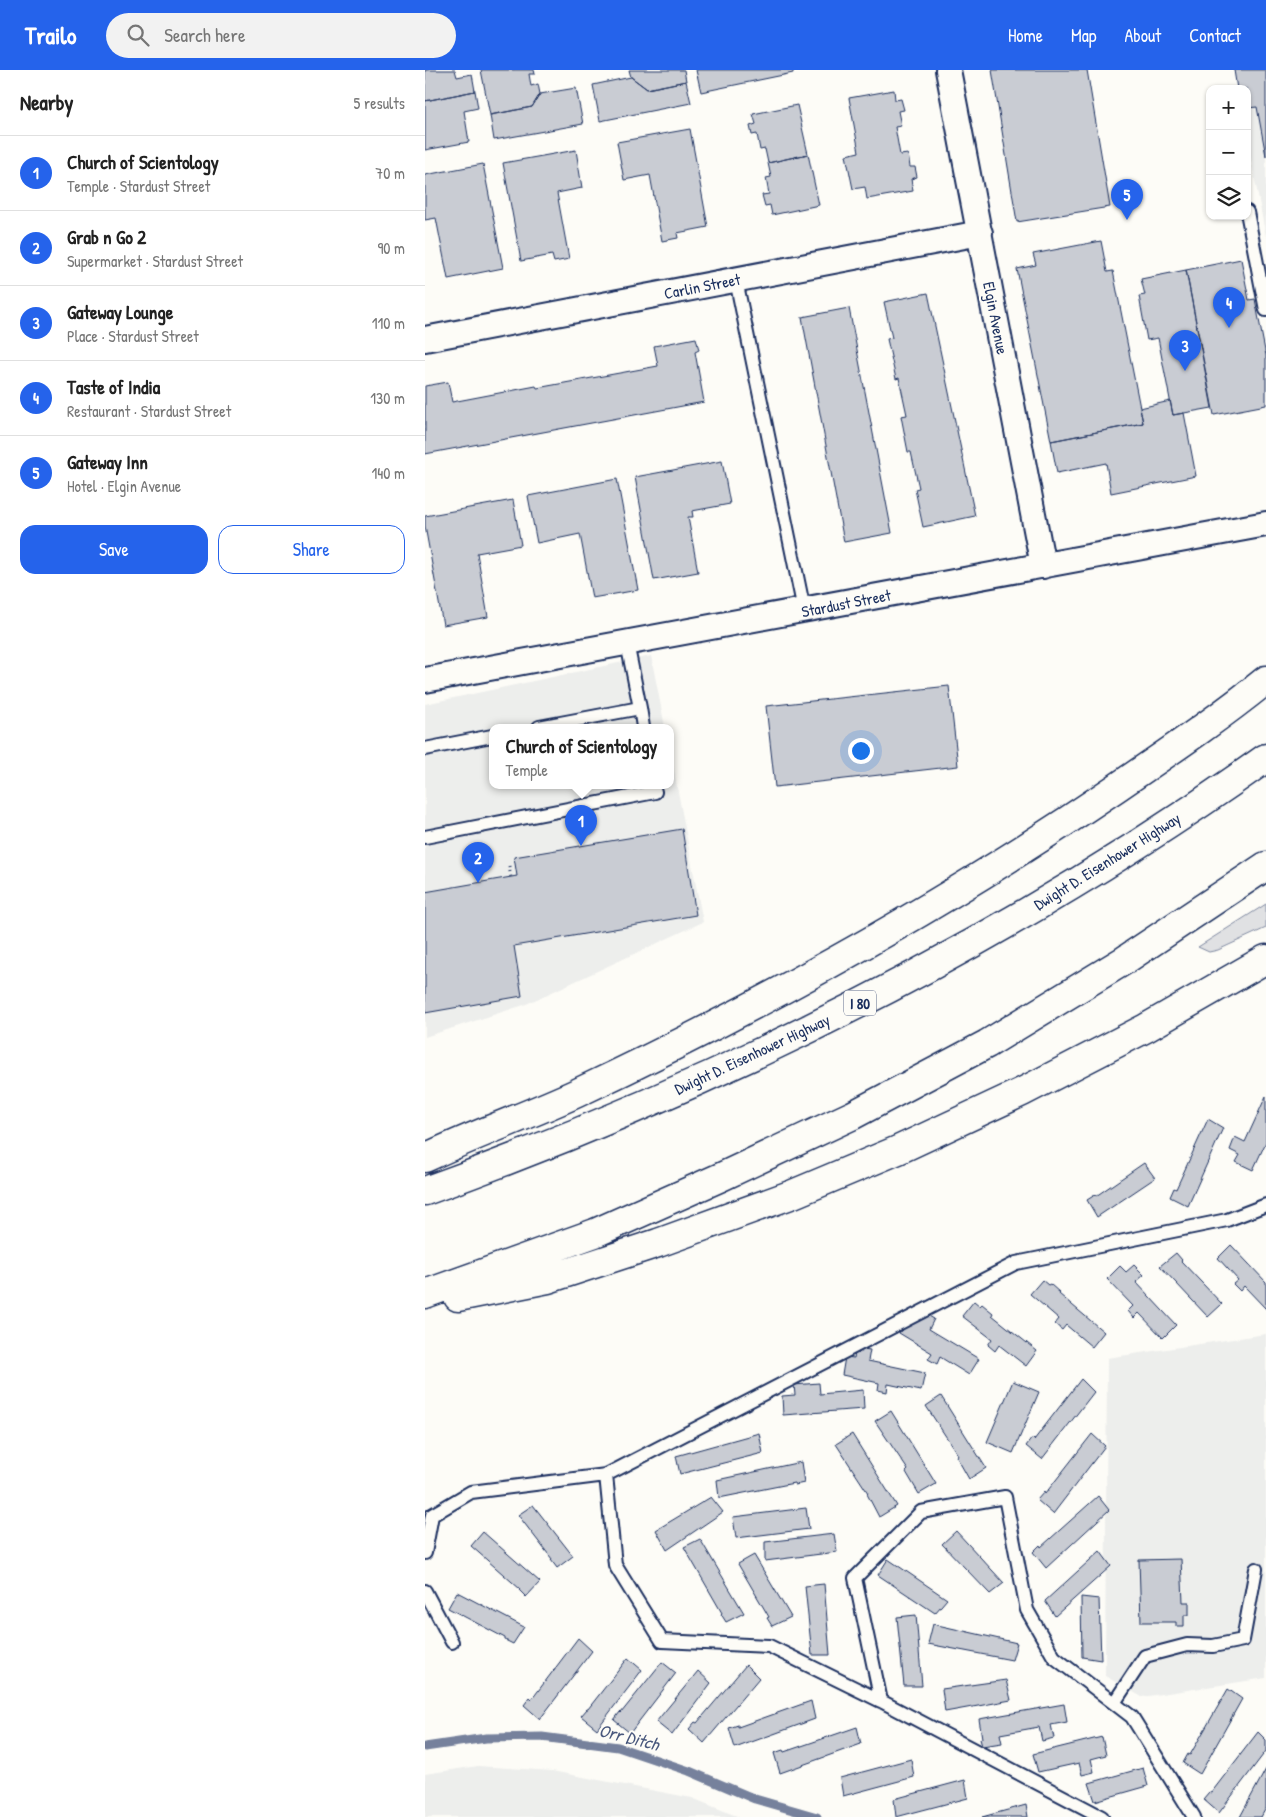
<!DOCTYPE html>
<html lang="en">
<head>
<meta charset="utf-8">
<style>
  :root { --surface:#fff; --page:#f2f2f2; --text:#222; --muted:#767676; --line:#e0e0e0; --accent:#2563eb }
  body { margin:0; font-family:"Patrick Hand",sans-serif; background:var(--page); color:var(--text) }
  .controls { position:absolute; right:15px; top:15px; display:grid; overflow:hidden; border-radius:10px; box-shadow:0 1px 4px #0004 }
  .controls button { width:45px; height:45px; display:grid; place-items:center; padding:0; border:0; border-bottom:1px solid var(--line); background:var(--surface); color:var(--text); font:25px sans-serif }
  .you { position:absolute; left:435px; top:680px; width:18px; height:18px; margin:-12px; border:4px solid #fff; border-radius:50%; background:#1a73e8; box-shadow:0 0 0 8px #1a73e833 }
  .badge { display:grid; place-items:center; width:32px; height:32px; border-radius:50%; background:var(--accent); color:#fff; font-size:16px; font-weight:700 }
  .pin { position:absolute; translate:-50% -41px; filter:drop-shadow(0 1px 2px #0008) }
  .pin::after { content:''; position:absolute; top:26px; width:18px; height:15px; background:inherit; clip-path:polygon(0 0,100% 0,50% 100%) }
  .popup { position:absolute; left:64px; top:654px; width:185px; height:65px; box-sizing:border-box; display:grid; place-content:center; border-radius:10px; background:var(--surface); filter:drop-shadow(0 1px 4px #0005); font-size:16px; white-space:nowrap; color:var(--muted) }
  .popup b { font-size:19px; color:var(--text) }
  .popup::after { content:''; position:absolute; left:50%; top:100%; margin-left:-10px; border:10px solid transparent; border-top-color:var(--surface) }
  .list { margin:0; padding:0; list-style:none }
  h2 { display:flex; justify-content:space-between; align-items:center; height:65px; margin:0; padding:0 20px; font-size:21px }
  h2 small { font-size:16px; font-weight:400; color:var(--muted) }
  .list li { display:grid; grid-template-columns:32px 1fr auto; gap:15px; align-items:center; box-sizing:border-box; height:75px; padding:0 20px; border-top:1px solid var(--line) }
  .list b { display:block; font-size:19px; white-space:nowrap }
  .list p { margin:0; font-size:16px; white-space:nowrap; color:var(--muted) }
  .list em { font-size:16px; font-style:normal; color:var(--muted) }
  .actions { display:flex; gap:10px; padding:15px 20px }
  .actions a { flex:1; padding:11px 0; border:1px solid var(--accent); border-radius:15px; text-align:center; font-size:18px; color:var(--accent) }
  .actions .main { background:var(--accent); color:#fff }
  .icon { flex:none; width:28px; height:28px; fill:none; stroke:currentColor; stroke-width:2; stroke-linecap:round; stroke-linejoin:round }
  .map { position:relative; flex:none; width:841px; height:1747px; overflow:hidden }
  header { display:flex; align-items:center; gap:30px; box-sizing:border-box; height:70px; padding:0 25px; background:var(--accent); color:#fff }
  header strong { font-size:24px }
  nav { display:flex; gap:28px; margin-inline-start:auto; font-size:18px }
  .search { width:350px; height:45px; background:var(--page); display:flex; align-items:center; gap:12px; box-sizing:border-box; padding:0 18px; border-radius:28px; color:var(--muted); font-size:19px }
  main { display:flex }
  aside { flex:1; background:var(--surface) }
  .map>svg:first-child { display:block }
  .built { fill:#edeeec }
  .green { fill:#e0e1e3; stroke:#7e88a0 }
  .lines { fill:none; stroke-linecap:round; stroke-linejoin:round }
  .stream { stroke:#76819c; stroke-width:9 }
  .building { fill:#c9ccd3; stroke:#1b2f5e }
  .lane-casing { stroke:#1b2f5e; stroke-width:16 }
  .street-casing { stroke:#1b2f5e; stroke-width:28 }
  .highway-casing { stroke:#1b2f5e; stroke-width:31 }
  .path { stroke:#1b2f5e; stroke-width:3; stroke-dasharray:1 4; stroke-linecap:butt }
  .lane { stroke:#fdfcf7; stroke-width:12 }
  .street { stroke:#fdfcf7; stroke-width:24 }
  .highway { stroke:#fdfcf7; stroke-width:28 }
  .labels { text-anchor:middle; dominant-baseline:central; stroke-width:4; stroke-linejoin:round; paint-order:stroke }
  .shield { fill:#fdfcf7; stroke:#5f6c8c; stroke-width:1 }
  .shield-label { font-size:15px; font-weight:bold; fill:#1b2f5e }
  .street-label { font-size:16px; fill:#1b2f5e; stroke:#fdfcf7 }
  .water-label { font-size:18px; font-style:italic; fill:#49587d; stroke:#fdfcf7 }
</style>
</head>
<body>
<header>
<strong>Trailo</strong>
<div class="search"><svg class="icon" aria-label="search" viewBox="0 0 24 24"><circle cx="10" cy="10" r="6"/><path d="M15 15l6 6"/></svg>Search here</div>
<nav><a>Home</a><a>Map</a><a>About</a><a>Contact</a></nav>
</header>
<main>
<aside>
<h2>Nearby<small>5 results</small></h2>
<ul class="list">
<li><span class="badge">1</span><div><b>Church of Scientology</b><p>Temple · Stardust Street</p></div><em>70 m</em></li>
<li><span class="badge">2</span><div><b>Grab n Go 2</b><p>Supermarket · Stardust Street</p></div><em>90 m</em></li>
<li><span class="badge">3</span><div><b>Gateway Lounge</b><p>Place · Stardust Street</p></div><em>110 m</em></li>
<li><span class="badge">4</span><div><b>Taste of India</b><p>Restaurant · Stardust Street</p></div><em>130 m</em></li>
<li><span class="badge">5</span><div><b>Gateway Inn</b><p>Hotel · Elgin Avenue</p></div><em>140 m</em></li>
</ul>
<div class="actions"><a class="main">Save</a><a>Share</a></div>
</aside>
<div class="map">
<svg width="841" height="1747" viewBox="0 0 841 1747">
  <rect width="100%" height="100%" fill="#fdfcf7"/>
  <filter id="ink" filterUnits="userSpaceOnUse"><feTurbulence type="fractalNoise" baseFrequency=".02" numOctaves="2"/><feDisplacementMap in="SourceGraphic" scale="10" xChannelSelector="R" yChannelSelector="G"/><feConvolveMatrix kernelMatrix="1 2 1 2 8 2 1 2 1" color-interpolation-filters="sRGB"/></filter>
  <g filter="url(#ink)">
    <path class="built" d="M809,0H841V167L822,69V19H813Z
      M226,586L240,657H67V715H245V680L278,852L99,935L0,967V634Z
      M841,1264V1608L717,1627L680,1606L682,1288Z
      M53,1696L127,1701L267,1728L314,1747H0V1704Z"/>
    <path class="green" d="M841,834V858L793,880L784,882L773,877Z"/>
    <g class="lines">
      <path class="stream" d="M0,1677L61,1668L117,1667L193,1677L264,1701L330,1729L392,1747"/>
    </g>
    <path class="building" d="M0,0H30L32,7L47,4L50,21L0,31Z
      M56,0H109L110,4H104L106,16L113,14L115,24L107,37L65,45Z
      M204,0H259L261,11L222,19L206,7Z
      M271,0H368V3L276,22Z
      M567,0H662L685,137L592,152Z
      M809,0H841V86L832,37L822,38V19H812Z
      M206,7L222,19L261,11L266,33L175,51L168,15Z
      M151,18L158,54L69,70L65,45L107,37L115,24Z
      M469,20L470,30L476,29L479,40L473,41L476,56L470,57L475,85L483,84L485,97H490L492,107L486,109L488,121L442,129L440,117L428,119L421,85L434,82L424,28Z
      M50,21L53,38L39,41L44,72L0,80V31Z
      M372,35L383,84L343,93L340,79L335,80L332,64L327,65L325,56L331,54L328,44Z
      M265,59L283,157L252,163L253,168L237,171L225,105L199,110L192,72Z
      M151,80L157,118L132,123L144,189L129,192L127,185L96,191L78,93Z
      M383,84L394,135L347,145L345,135L340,136L337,125L344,124L341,108L346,107L343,93Z
      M58,94L78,198L23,209L11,148L0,150V105Z
      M676,171L682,202L688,201L718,353L626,371L592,199L611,195L608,184Z
      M816,189L824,230L830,229L841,286V335L789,345L761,200Z
      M761,200L787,338L748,345L733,268L722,270L714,226L720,225L716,209Z
      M503,223L550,446L498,457L490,419L494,418L486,382H483L476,346L482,345L474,308L471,309L462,269L467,268L459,232Z
      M424,238L467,463L419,472L377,247Z
      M271,268L274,280L270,282L279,332L0,384V316L23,312L27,332L111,316L112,318L233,296L229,276Z
      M745,331L748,345L759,343L771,406L686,423L681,393L632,403L626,371L718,353L715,338Z
      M297,391L305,434L267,441L268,447H263L273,502L229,510L210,407Z
      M192,409L213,520L167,528L155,464L112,473L103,426Z
      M88,430L96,475L52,483L63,547L18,555L0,456V446Z
      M524,616L533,696L350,717L341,636Z
      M257,759L271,845L89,876L97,926L0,943V822L92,806L89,787Z
      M841,1026V1072L828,1100L811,1092L815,1085L805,1080L810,1067L820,1072Z
      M783,1049L798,1058L763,1136L745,1127L749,1118L751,1119Z
      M719,1093L730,1108L672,1147L662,1130L670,1125L671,1126Z
      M806,1175L841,1212V1239L819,1216L815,1221L808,1214L813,1210L793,1188Z
      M751,1183L757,1190L756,1191L797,1234L783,1247L735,1196Z
      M709,1195L719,1205L711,1212L751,1255L738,1268L714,1243L709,1248L703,1241L708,1236L682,1209L695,1196L701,1202Z
      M617,1210L623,1215L625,1214L635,1223L634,1224L679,1262L667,1277L641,1255L637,1260L630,1254L634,1249L605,1224Z
      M549,1231L555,1236L557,1234L568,1243L567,1245L612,1281L601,1296L574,1275L570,1281L563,1275L567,1269L537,1246Z
      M497,1242L509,1249L504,1259L554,1289L544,1305L515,1287L512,1294L503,1289L507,1283L474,1263L484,1247L491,1252Z
      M431,1278L445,1280L443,1291L500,1303L496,1321L463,1314L462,1322L453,1320L454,1313L417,1305L420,1287L429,1288Z
      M656,1309L669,1322L617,1389L601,1376L607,1368L609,1370Z
      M588,1311L614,1322L588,1383L562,1372Z
      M394,1313L395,1324L438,1320L439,1339L358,1345L357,1326L370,1325L369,1315Z
      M516,1326L561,1398L544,1409L531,1386L533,1385L501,1336Z
      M466,1341L511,1414L494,1424L481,1402L483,1400L450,1351Z
      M334,1363L338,1383L255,1404L251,1386Z
      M427,1364L472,1436L454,1447L442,1424L443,1423L411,1374Z
      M667,1364L680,1376L628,1444L612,1430L619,1422L620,1424Z
      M376,1392L379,1413L370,1415L369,1413L294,1428L292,1410Z
      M673,1426L684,1440L621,1498L608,1482L615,1475L616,1477Z
      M286,1427L298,1442L242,1480L231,1460Z
      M108,1435L148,1486L132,1498L126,1490L127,1489L93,1445Z
      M381,1438L384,1459L311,1468L308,1447Z
      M531,1461L579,1513L565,1524L517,1474Z
      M58,1462L115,1512L101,1527L94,1520L95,1519L46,1476Z
      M409,1464L412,1482L340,1491V1472Z
      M275,1469L319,1543L301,1552L296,1544L297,1543L259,1477Z
      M675,1481L686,1496L630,1546L620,1531Z
      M329,1485L366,1547L347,1556L342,1548L344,1547L313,1494Z
      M463,1489L522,1529L510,1543L453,1505Z
      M756,1489L758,1532H764V1545H759V1556H751V1552H716L714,1490Z
      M399,1514L405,1585H387L380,1516Z
      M32,1522L99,1557L88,1574L80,1570V1568L23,1538Z
      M656,1527L674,1529L676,1590L657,1587Z
      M491,1545L497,1616H479L472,1547Z
      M508,1554L592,1573L587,1590L503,1574Z
      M153,1568L167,1581L115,1649L99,1635L105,1627L107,1629Z
      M203,1588L217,1600L172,1659L156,1646L162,1639H163Z
      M237,1592L251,1603L205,1663L189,1650L195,1642L196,1643Z
      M321,1595L334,1608L279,1673L264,1659L270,1652L272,1653Z
      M273,1601L286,1613L247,1665L231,1652Z
      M581,1610L586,1630L520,1642L517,1619Z
      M803,1619L817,1629L775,1704L758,1693L763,1684L765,1685Z
      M386,1631L390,1649L310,1678L304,1658L313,1655V1657Z
      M639,1634L642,1652L626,1655L629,1668L617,1671L614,1657L575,1664L577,1673L557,1676L555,1669L557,1668L554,1649Z
      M432,1657L436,1674L355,1703L349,1683L358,1680L359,1682Z
      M833,1662L841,1670V1681L794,1743L778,1729L784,1722L786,1723Z
      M677,1667L681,1685L666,1689L669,1702L657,1705L654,1693L613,1702L608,1684Z
      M486,1689L489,1707L418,1726L415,1708Z
      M718,1698L723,1716L670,1731L664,1713Z
      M841,1699V1738L836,1747H815Z
      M540,1710L543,1728L471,1747L469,1729Z
      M601,1735L603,1747H557Z"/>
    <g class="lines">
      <defs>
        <path id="lane" d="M822,142L841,240
          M311,210L379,540
          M215,638L218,657
          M114,657L215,638L202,573
          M0,679L67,666
          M0,767L230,722L228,715
          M181,1405L190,1495L237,1571L344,1576L456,1631L677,1747
          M0,1483L7,1445L46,1422L181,1405L591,1193L802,1150L841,1135
          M0,1521L27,1572
          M456,1631L430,1508L496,1442L580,1427L602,1540L629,1587L707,1647L769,1747
          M689,1633L720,1586L762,1575L788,1576L818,1570L831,1499"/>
        <path id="street" d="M523,0L618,496
          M0,269L555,163
          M0,610L841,454"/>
        <path id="highway" d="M0,1088C50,1064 102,1046 152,1023C339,935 521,834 691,718C742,683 793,649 841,610
          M0,1121C297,1014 583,871 841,688
          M0,1224L170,1163L296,1107L428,1045L562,974L700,890L841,796
          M33,1227L123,1209L233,1173L368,1124L473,1080L597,1022L721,958L841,889"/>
      </defs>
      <use href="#lane" class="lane-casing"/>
      <use href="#street" class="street-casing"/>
      <use href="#highway" class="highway-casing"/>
      <path class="path" d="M84,796L86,808"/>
      <use href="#lane" class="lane"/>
      <use href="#street" class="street"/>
      <use href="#highway" class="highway"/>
    </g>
  </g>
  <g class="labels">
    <rect class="shield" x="419" y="920.5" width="32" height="25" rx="4"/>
    <g class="shield-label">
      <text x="435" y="933">I 80</text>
    </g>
    <g class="street-label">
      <text transform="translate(277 216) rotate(-11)">Carlin Street</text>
      <text transform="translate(571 248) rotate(79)">Elgin Avenue</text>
      <text transform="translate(421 533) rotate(-11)">Stardust Street</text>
      <text transform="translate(682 791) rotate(-32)">Dwight D. Eisenhower Highway</text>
      <text transform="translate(327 984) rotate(-25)">Dwight D. Eisenhower Highway</text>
    </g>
    <g class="water-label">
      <text transform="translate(204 1667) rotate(14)">Orr Ditch</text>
    </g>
  </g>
</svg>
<div class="controls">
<button>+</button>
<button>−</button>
<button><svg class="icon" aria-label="layers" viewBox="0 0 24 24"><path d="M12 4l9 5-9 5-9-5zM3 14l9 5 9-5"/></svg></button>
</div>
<div class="you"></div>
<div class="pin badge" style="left:156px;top:776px">1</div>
<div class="popup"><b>Church of Scientology</b>Temple</div>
<div class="pin badge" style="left:53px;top:813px">2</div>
<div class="pin badge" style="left:760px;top:301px">3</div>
<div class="pin badge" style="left:804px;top:258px">4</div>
<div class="pin badge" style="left:702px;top:150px">5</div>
</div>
</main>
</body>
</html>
